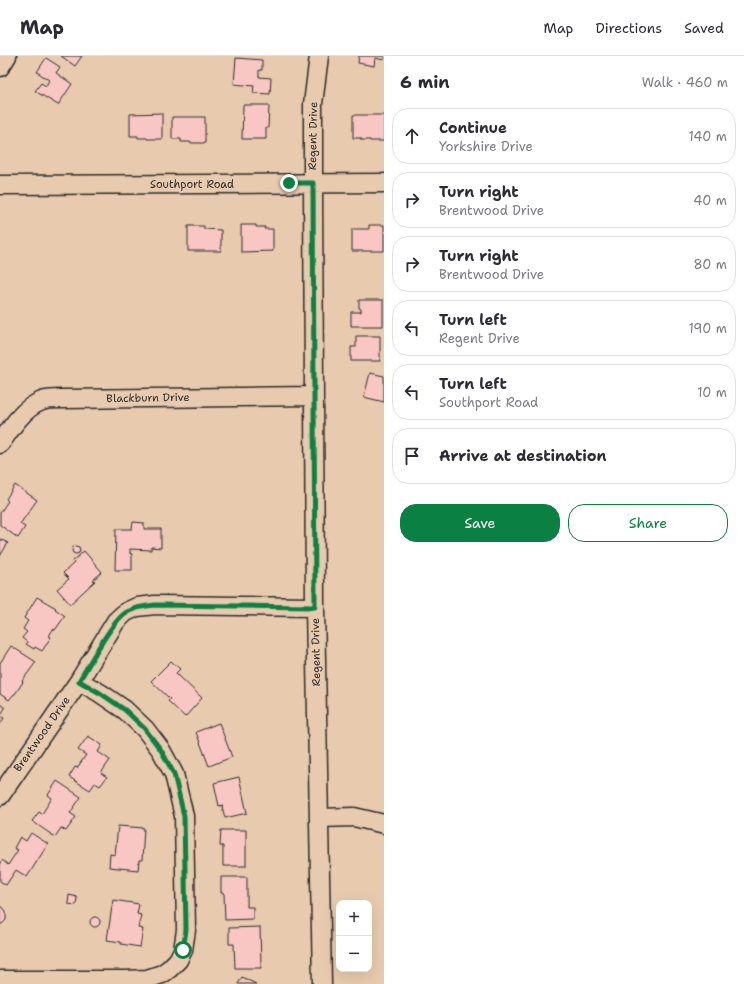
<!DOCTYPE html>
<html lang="en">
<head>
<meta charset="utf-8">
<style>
  :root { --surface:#fff; --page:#f7f7f7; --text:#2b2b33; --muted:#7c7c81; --line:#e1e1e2; --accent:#0b8043 }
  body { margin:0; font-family:"Shantell Sans",sans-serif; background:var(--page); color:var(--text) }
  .controls { position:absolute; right:12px; bottom:12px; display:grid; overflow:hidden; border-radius:8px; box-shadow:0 4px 16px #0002 }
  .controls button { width:36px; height:36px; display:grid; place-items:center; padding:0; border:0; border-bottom:1px solid var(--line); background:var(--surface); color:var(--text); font:20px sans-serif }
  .stop { position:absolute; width:12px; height:12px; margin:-9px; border:3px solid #0b8043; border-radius:50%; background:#fff }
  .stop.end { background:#0b8043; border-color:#fff; box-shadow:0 1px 4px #0008 }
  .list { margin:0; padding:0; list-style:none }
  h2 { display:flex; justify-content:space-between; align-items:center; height:52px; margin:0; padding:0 16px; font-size:17px }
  h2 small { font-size:13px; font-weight:400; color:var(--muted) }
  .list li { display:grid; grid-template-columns:26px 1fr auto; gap:12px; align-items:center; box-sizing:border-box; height:56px; margin:0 8px 8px; padding:0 8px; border:1px solid var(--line); border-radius:16px }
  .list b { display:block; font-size:15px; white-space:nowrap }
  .list p { margin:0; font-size:13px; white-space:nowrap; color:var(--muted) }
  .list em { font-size:13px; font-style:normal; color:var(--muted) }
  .actions { display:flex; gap:8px; padding:12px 16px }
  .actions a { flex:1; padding:9px 0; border:1px solid var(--accent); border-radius:16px; text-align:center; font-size:14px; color:var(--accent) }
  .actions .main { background:var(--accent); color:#fff }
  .icon { flex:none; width:22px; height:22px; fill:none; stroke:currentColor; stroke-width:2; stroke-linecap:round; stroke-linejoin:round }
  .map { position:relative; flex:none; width:384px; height:928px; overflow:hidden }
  header { display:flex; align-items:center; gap:24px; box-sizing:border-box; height:56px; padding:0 20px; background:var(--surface); border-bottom:1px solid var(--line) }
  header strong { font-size:19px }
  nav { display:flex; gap:22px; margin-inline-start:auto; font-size:14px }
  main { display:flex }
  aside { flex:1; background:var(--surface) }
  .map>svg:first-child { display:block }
  .building { fill:#f8c7c3; stroke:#2b2b2b }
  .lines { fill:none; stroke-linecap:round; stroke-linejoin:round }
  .minor-casing { stroke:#2b2b2b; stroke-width:21 }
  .minor { stroke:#e8cbaf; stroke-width:18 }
  .route { stroke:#0b8043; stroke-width:5 }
  .labels { text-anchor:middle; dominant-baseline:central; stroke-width:3.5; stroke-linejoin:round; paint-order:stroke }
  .street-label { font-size:11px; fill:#2b2b2b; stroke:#e8cbaf }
</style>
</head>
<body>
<header>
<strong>Map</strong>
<nav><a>Map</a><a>Directions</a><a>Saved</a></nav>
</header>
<main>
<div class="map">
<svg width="384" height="928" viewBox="0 0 384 928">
  <rect width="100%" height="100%" fill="#e8cbaf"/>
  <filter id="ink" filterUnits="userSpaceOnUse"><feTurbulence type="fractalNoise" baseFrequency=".025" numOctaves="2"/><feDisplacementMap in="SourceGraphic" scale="8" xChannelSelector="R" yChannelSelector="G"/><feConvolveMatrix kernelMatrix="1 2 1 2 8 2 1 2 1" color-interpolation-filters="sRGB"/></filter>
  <g filter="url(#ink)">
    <path class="building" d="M61,0H82L75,10Z
      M359,0H384V4L375,2L374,10L358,7Z
      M46,2L60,11L56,17L72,28L58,49L35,35L41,27L46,30L49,24L37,16Z
      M236,2L262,4V14H259V21L271,22L270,38L253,37L254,30L234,28Z
      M243,49H269L268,72H266V83H242Z
      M162,57V83H147V82H138V80H130V58Z
      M353,59H384V85H370V84H361V82H353Z
      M172,61H205V87H190V86H181V83H172Z
      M241,169H256V171H265L264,173H273V195L241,196Z
      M369,169H384V195H352V173H369Z
      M188,170H204V173L221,174V195H188Z
      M359,244H383V270H351V256H361V253L359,252Z
      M356,280H380V305H351V291H356Z
      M370,317L384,320V346L364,341Z
      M15,429L37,444L20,468L25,471L18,482L0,469V457L8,445L6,443Z
      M133,466L144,467V473H161V492L151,491V494L130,493V498H132V514H115L116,473H132Z
      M0,483L8,487L0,500Z
      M72 494a4 4 0 1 1 8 0a4 4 0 1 1-8 0Z
      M84,495L102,516L93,524L95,525L70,548L57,533L69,523L63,517L74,507L73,505Z
      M37,541L56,552L55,553L65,560L55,574L53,573L49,580L51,581L42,595L35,591L34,593L26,588L27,586L22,582L27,576L23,573L28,565L24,562Z
      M11,590L36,606L22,625L23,626L15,638H14L9,644L0,638V607Z
      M171,605L180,613L176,617L202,642L185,661L168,645L170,643L151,625Z
      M0,648L5,652L0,660L4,662L0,668Z
      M219,667L232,701L209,710L196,676Z
      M88,680L102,689L98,696L110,704L101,717L107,721L100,730L95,727L90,734L69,721L75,711L77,712L86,699L78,694Z
      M239,721L247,757L225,762L222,750L223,749L219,750L214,727Z
      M57,725L81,741L70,757L76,761L66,775L61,772L55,781L32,765L39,756L42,758L52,742L48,739Z
      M118,770L144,772L142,804H139L138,814L109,811L110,798L115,799Z
      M221,774H246V810H223V790H220Z
      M31,777L48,788L27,821L16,814L6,829L0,825V807L2,804L8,809L18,794L14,792L20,781L26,785Z
      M221,821H247V851H253V863L225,864L224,837H221Z
      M69,839L77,841L76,849L68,848Z
      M113,844L139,848L137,858L141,859L138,872L143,873L140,891L121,888V886L107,884Z
      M0,850L6,855V864L2,868H0Z
      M90 866a5 5 0 1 1 10 0a5 5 0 1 1-10 0Z
      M260,871L261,912H235L234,888H229V872Z
      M242,921L256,928H238Z"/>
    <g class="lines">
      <defs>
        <path id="minor" d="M319,0L313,48V127L315,551L322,928
          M0,11L7,0
          M0,129L384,127
          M0,388C11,372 23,352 42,345C47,343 55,343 61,343L314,340
          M0,740L79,625L116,565L126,556L137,551L155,549L315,551
          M319,762L354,761L384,768
          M0,924H125L147,923L162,918L169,913L178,904L183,894L186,874L184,760L174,718L161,694L145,673L125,654L100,637L79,625"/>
      </defs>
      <use href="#minor" class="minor-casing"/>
      <use href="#minor" class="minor"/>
    </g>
  </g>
  <g class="lines" filter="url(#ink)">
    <path class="route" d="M183,894L186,874L184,760L174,718L161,694L145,673L125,654L100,637L79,625C89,609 113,563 127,556C136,551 145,550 155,549L315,551L313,127H289"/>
  </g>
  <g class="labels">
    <g class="street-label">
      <text transform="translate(313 80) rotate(-89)">Regent Drive</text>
      <text x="192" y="128">Southport Road</text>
      <text transform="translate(148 342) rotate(-1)">Blackburn Drive</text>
      <text transform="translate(316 596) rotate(-91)">Regent Drive</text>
      <text transform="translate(42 678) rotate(-55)">Brentwood Drive</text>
    </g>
  </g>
</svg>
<div class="controls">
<button>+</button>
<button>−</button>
</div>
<div class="stop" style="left:183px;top:894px"></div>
<div class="stop end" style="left:289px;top:127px"></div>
</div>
<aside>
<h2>6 min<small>Walk · 460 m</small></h2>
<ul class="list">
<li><svg class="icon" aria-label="ahead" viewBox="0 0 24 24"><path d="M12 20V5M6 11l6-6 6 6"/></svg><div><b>Continue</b><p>Yorkshire Drive</p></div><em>140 m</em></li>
<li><svg class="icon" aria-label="right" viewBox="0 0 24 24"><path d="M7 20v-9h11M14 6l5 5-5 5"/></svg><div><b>Turn right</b><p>Brentwood Drive</p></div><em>40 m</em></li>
<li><svg class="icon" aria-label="right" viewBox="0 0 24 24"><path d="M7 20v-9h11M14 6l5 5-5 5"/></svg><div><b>Turn right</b><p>Brentwood Drive</p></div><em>80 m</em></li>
<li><svg class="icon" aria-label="left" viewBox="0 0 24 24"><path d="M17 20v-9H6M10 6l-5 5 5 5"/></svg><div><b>Turn left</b><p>Regent Drive</p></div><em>190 m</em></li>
<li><svg class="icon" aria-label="left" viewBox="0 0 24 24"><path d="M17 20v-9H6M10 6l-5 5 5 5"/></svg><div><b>Turn left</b><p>Southport Road</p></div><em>10 m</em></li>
<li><svg class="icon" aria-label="arrive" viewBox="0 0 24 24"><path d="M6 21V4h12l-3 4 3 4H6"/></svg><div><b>Arrive at destination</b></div></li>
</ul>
<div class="actions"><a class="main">Save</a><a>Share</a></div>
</aside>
</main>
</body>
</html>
